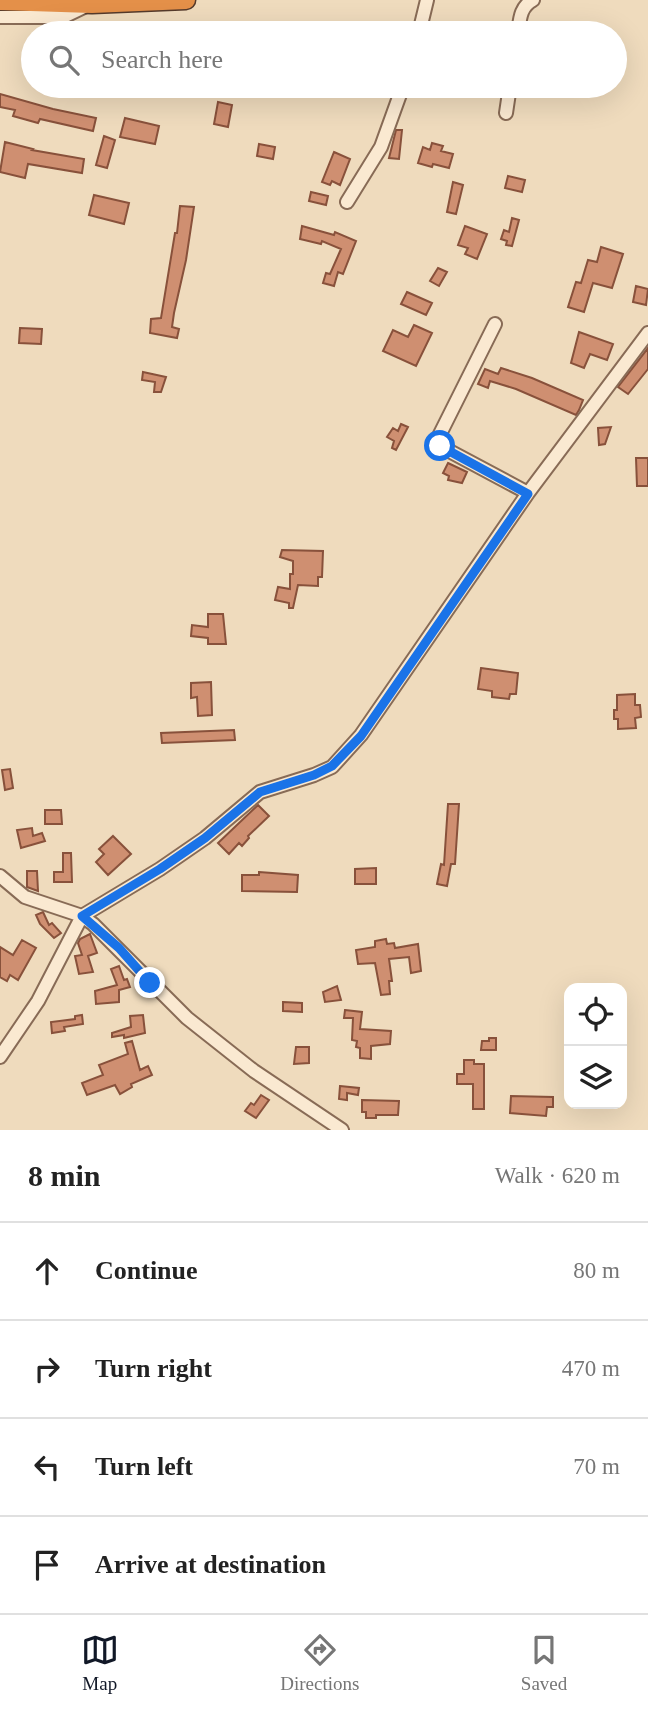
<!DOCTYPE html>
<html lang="en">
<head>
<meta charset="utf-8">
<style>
  :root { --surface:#fff; --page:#f2f2f2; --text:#222; --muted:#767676; --line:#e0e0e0; --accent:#111827 }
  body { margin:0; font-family:Georgia,serif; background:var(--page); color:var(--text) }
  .controls { position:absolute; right:21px; bottom:21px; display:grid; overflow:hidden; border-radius:14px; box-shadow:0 7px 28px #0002 }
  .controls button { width:63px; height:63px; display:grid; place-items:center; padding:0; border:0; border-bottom:2px solid var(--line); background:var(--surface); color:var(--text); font:35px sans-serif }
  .stop { position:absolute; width:21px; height:21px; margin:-16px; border:5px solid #1a73e8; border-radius:50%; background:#fff }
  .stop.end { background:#1a73e8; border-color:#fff; box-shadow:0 2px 7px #0008 }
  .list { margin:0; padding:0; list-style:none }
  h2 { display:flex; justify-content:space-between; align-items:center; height:91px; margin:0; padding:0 28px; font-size:30px }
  h2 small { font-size:23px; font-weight:400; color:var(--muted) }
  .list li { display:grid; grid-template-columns:46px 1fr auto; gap:21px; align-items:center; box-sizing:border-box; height:98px; padding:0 28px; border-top:2px solid var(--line) }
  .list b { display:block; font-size:26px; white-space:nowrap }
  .list em { font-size:23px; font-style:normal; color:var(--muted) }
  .icon { flex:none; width:38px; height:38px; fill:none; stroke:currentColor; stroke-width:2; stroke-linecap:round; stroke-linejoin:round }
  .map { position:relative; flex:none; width:648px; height:1130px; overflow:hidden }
  .search { position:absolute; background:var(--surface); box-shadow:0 7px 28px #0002; left:21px; right:21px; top:21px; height:77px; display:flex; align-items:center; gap:18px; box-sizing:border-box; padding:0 24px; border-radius:38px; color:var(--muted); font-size:26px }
  .sheet { height:483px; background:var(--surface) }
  nav { display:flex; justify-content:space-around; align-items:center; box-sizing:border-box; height:98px; border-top:2px solid var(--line); background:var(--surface); font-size:19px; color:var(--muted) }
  nav a { display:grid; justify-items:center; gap:4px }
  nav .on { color:var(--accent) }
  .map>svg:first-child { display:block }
  .building { fill:#cf8f71; stroke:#88513b; stroke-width:2 }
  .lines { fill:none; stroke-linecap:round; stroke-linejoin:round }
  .minor-casing { stroke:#886b56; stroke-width:16 }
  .highway-casing { stroke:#553a2b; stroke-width:21 }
  .minor { stroke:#fae9d1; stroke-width:12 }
  .highway { stroke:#e49049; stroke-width:18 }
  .route { stroke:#1a73e8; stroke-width:9 }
</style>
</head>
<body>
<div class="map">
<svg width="648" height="1130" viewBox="0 0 648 1130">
  <rect width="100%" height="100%" fill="#efdbbd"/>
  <path class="building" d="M0,94L53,109L96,118L93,131L40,119L38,123L13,116L15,110L0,107Z
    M218,102L232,105L228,127L214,124Z
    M125,118L159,126L155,144L120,137Z
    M396,130H402L399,159L389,158Z
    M104,136L115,140L107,168L96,165Z
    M5,142L33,149L32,150L84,159L82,173L28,164L25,178L0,172Z
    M432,143L443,146L441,151L453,154L449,168L433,164L432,167L418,163L423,147L430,150Z
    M259,144L275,147L273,159L257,156Z
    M334,152L350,159L340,185L332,181L330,185L322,182Z
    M508,176L525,180L522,192L505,188Z
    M453,182L463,185L456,214L447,212Z
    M311,192L328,196L326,205L309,201Z
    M94,195L129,203L124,224L89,215Z
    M180,206L194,207L186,260L174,313L172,327L179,329L177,338L150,333L151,319L161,318L175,233H177Z
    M512,218L519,220L512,246L506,245L507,241L501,239L504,230L509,232Z
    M302,226L334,235L335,232L356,241L343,274L338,272L334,286L323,283L326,273L330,274L341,249L322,241L321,244L300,239Z
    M465,226L487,234L477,259L465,254L468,248L458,245Z
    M601,247L623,254L612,288L593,283L584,312L568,307L576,282L581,283L588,260L597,262Z
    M438,268L447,272L439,286L430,281Z
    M636,286L648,289L646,305L633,302Z
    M407,292L432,303L426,315L401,304Z
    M414,325L432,333L416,366L383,351L393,330L408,337Z
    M20,328L42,329L41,344L19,343Z
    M579,332L613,344L607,360L590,354L584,368L571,363Z
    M648,348V369L628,394L618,387Z
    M501,368L532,378L583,400L579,410L576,415L516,389L490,381L488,388L478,384L485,369L498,374Z
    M143,372L166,377L161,392H154L155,382L142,380Z
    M401,424L408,427L396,450L392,448L394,441L387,437L393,428L398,431Z
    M611,427L605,444L599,445L598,428Z
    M636,458H648V486H637Z
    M448,463L467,472L462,483L448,480L449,476L443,473Z
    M282,550L323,551L322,577H318V586L298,585L293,608H289V603L275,600L278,587L290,589V574H293V561L280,557Z
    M208,614H223L226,644H208V638L191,636L192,625L208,627Z
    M481,668L518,673L516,694H510L509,699L492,697V691L478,689Z
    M211,682L212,715L198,716L197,697L191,698V683Z
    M635,694V705H640L641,717L635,718L636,728L618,729V719H614V710H617V695Z
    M234,730L235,740L162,743L161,733Z
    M10,769L13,788L5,790L2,770Z
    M448,804H459L455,864H451L447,886L437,884L441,864L444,865Z
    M258,805L269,816L248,836L249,838L242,846L239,843L229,854L218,843Z
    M45,810H61L62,824H45Z
    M32,828L33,836L42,833L45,841L21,848L17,830Z
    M113,836L131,854L108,875L96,862L104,854L99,849Z
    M63,853H71L72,882H54V872H63Z
    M376,868V884H355V869Z
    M27,871H37L38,891L27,887Z
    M259,872L298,875L297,892L242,891V875H259Z
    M43,912L49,925L52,923L61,933L54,938L40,924L36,915Z
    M90,934L97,953L88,956L93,972L79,974L75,956L82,955L78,943L80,939Z
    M386,939L387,944L394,943L395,948L418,944L421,971L411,973L409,957L389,959L392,981H389L390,994L381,995L375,963L358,964L356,950L375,947V941Z
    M22,940L36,948L18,980L10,975L7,981L0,977V947L13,955Z
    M119,966L124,980L127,979L130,987L119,990V1002L96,1004L95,991L117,985L111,969Z
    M337,986L341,1000L325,1002L323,992Z
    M283,1002L302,1003V1012L283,1011Z
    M345,1010L362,1012L360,1029L391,1031L390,1044L371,1046V1059L360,1058V1048L356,1047L357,1041L352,1040L353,1018H344Z
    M82,1015L83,1024L64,1027L65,1031L52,1033L51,1022L75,1019V1016Z
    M143,1015L145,1033L124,1038V1035L112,1037V1033L131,1027L130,1016Z
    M489,1038H496V1050H481L482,1041H489Z
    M132,1041L140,1070L148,1066L152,1075L131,1084L132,1087L120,1094L115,1085L87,1095L82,1083L103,1075L99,1065L128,1054L125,1043Z
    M296,1047H309V1063L294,1064Z
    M464,1060H474V1064H484V1109H473V1084H457V1074H464Z
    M340,1086L359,1088L358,1095L347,1093V1100L339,1099Z
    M261,1095L269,1100L256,1118L245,1111L251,1103L254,1105Z
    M511,1096L553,1097V1107H547L546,1116L510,1113Z
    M362,1100L399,1101L398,1115H376V1118H366V1112H362Z"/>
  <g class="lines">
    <defs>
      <path id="minor" d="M0,17H63L88,5
        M419,33L427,0
        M518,33C520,19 520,7 533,0
        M506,113L510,86
        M347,202L381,147L403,86
        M495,324L438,438L440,446L528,493
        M0,876L25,897L82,916L93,924L187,1018L254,1071L342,1130
        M0,1057L38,1001L82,916L160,869L205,838L260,792L314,775L332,767L361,735L528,493L648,333"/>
      <path id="highway" d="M0,1L92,4L186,0"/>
    </defs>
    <use href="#minor" class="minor-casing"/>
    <use href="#highway" class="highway-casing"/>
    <use href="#minor" class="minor"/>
    <use href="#highway" class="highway"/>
  </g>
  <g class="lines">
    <path class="route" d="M150,983L119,948L82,916L160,869L205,838L260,792L314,775L332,766L361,736L528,494L440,446"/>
  </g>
</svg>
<div class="controls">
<button><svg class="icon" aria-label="locate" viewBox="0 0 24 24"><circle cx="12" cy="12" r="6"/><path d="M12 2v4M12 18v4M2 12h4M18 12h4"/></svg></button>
<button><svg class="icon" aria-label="layers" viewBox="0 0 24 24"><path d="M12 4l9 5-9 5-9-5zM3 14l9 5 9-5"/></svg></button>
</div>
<div class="stop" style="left:440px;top:446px"></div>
<div class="stop end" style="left:150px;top:983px"></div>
<div class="search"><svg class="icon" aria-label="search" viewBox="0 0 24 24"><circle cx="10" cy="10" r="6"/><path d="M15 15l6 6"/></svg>Search here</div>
</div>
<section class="sheet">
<h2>8 min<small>Walk · 620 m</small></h2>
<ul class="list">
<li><svg class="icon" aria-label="ahead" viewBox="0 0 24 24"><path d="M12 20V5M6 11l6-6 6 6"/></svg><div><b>Continue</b></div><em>80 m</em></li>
<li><svg class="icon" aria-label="right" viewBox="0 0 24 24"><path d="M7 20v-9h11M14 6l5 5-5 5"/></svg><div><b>Turn right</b></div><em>470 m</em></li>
<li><svg class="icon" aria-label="left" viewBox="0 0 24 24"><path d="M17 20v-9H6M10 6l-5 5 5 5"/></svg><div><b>Turn left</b></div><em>70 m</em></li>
<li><svg class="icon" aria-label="arrive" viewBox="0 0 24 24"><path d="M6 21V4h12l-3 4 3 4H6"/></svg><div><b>Arrive at destination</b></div></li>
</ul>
</section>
<nav>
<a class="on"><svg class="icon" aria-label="map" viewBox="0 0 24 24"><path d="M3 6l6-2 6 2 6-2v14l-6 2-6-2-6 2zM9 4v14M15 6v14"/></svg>Map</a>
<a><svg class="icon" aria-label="directions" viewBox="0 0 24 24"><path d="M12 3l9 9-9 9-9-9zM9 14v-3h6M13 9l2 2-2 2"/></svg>Directions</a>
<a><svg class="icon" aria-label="saved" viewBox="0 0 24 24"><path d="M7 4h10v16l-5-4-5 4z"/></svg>Saved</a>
</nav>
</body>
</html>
